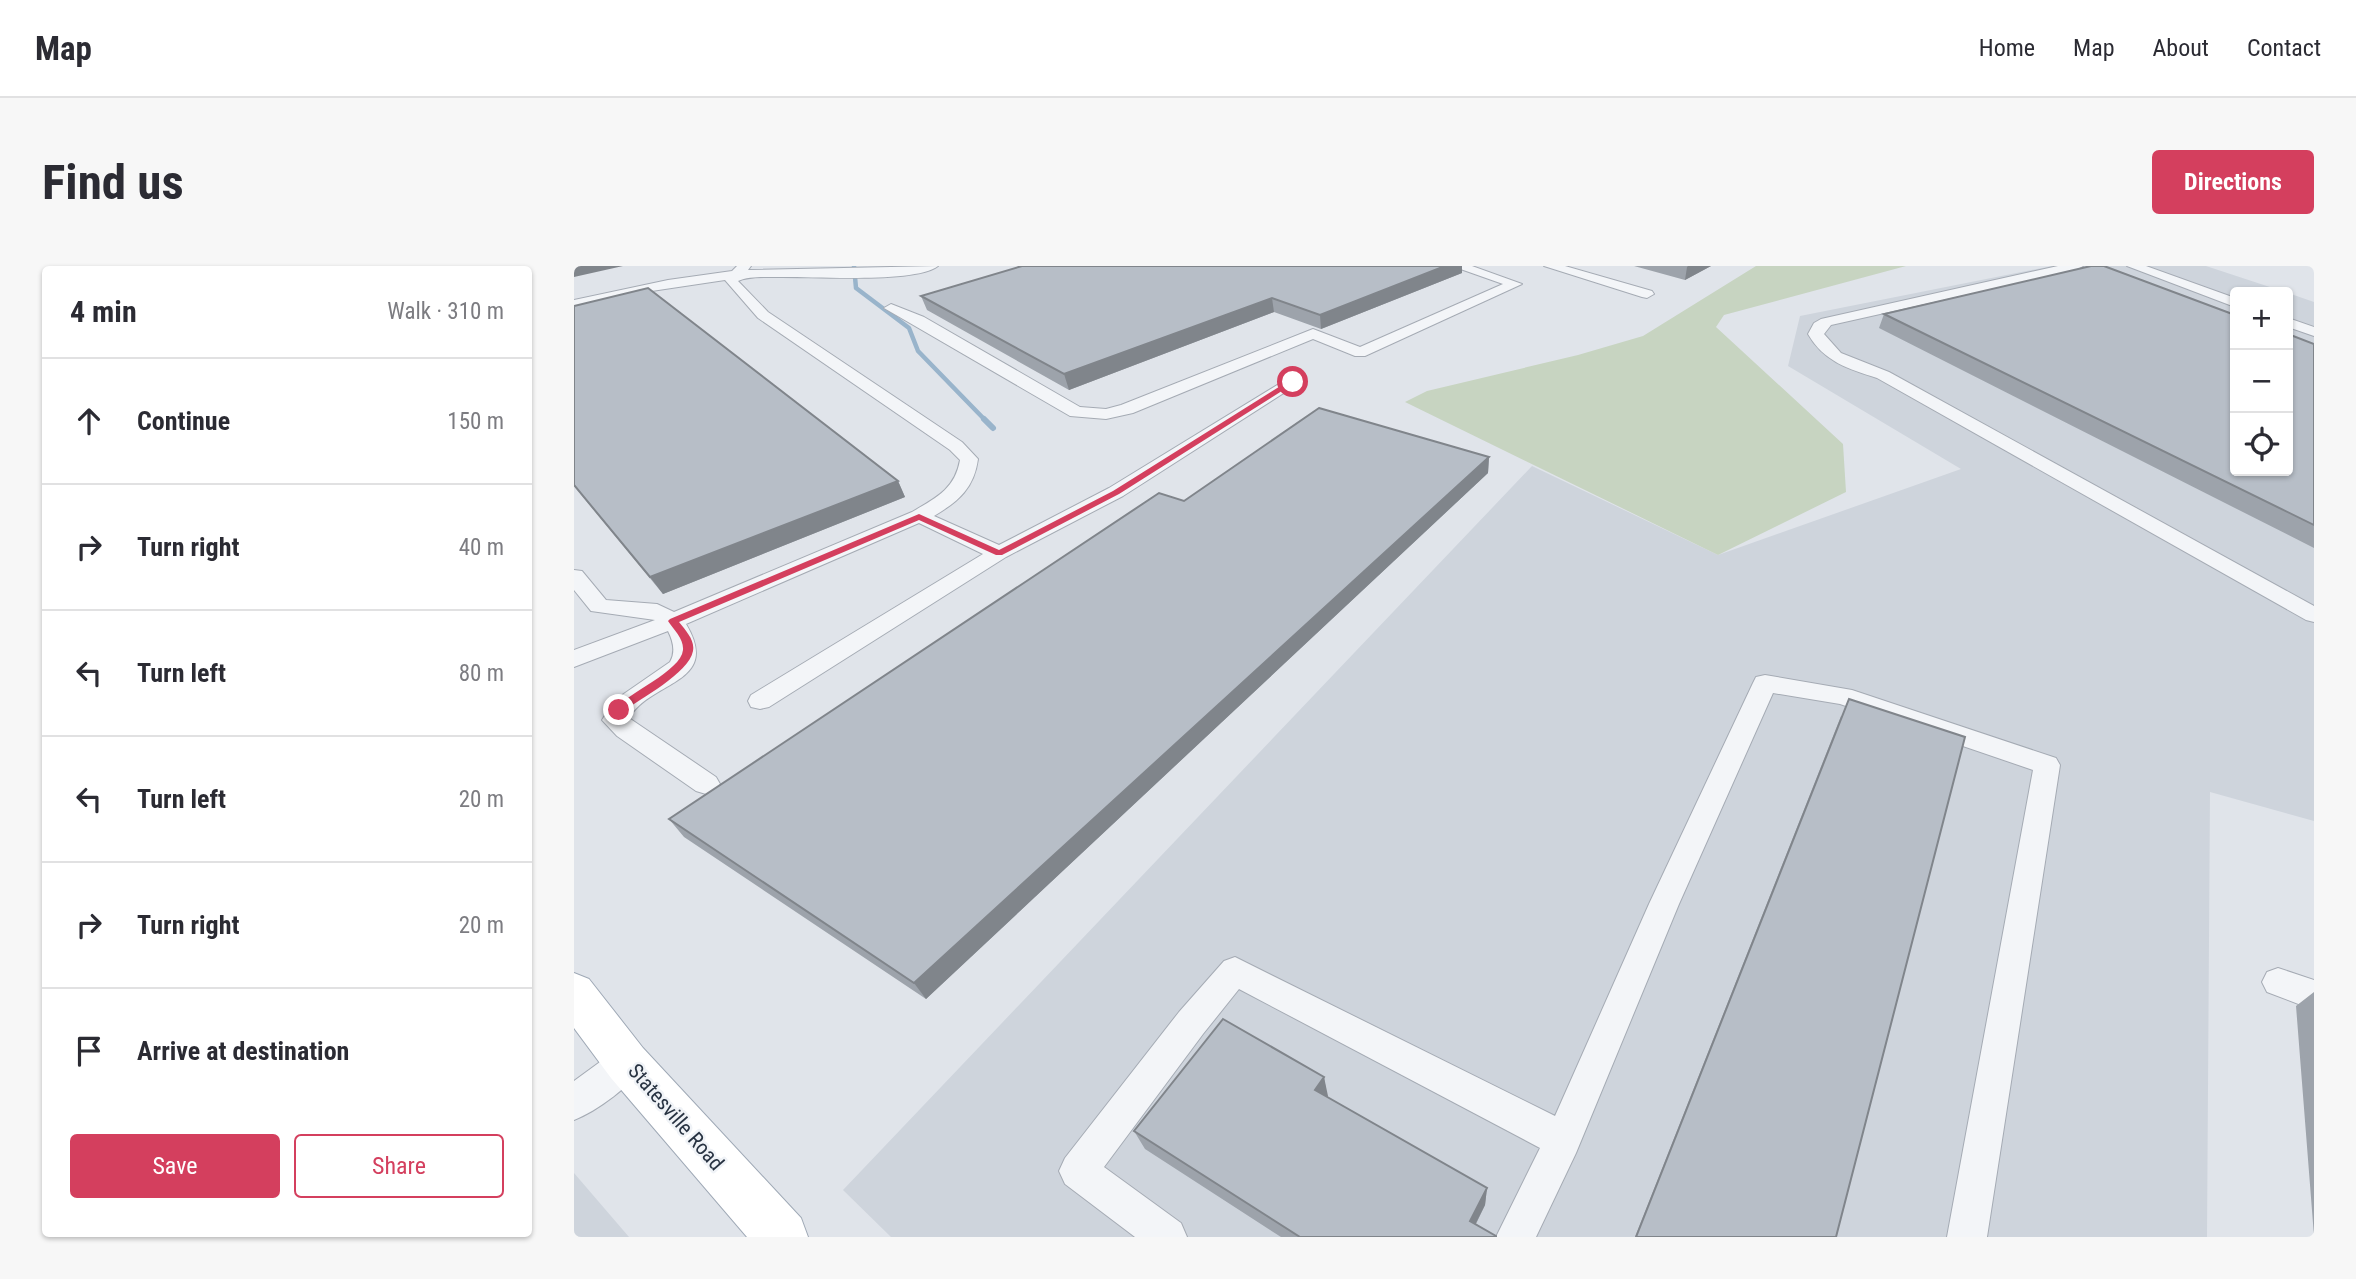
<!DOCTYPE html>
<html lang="en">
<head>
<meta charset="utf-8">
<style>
  :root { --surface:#fff; --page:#f7f7f7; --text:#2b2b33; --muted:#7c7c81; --line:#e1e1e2; --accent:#d43f5e }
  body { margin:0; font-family:"Roboto Condensed",sans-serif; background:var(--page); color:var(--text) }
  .controls { position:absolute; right:21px; top:21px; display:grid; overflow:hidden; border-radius:7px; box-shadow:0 2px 5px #0004 }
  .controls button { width:63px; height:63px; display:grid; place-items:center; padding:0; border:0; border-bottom:2px solid var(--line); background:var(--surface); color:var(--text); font:35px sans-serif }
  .stop { position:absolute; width:21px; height:21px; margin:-16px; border:5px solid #d43f5e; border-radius:50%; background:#fff }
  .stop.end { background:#d43f5e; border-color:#fff; box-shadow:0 2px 7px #0008 }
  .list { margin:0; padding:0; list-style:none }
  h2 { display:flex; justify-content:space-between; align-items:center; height:91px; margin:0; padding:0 28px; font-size:30px }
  h2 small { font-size:23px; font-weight:400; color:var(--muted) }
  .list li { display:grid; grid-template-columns:46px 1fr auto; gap:21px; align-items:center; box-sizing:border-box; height:126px; padding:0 28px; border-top:2px solid var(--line) }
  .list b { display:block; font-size:26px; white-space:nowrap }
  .list em { font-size:23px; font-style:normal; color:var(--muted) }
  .actions { display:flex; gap:14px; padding:21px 28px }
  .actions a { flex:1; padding:16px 0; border:2px solid var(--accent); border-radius:7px; text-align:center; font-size:24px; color:var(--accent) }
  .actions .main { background:var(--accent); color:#fff }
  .icon { flex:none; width:38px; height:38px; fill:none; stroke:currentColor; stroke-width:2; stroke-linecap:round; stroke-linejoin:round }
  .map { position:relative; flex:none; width:1740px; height:971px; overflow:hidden; border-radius:7px }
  header { display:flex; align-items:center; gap:42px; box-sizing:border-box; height:98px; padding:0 35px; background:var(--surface); border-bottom:2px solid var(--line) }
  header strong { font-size:33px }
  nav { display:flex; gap:38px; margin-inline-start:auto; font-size:24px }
  .intro { display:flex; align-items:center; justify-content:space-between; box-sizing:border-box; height:168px; padding:0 42px }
  h1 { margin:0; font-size:49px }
  .button { padding:18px 32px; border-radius:7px; background:var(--accent); color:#fff; font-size:24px; font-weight:700 }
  main { display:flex; gap:42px; padding:0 42px }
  aside { flex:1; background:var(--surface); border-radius:7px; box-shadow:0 2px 5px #0004 }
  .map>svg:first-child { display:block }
  .built { fill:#ced4dc }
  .green { fill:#c7d4c1 }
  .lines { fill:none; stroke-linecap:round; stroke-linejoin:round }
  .stream-far1 { stroke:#99b4cb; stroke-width:4.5 }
  .stream { stroke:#99b4cb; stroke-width:6 }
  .minor-casing { stroke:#a5abb4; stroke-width:2 }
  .major-casing { stroke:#9fa9b6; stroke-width:2 }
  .minor { fill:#f3f5f8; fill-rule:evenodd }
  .major { fill:#fff; fill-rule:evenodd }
  .wall { fill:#9da3ab }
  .shaded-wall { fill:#80858b }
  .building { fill:#b7bec7; stroke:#80858b; stroke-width:2 }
  .route { fill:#d43f5e }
  .labels { text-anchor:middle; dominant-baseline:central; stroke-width:5; stroke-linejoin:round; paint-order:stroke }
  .near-street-label { font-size:21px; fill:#283342; stroke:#f0f3f7 }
</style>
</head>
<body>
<header>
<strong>Map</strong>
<nav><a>Home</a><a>Map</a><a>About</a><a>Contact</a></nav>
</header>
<div class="intro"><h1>Find us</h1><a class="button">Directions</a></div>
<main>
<aside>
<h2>4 min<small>Walk · 310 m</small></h2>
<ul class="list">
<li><svg class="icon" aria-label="ahead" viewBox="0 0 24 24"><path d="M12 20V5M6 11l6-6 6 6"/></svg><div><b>Continue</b></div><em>150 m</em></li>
<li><svg class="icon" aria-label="right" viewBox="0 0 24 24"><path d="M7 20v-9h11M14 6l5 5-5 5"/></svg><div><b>Turn right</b></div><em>40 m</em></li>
<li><svg class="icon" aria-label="left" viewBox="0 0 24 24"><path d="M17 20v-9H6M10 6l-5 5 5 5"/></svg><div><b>Turn left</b></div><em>80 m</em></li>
<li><svg class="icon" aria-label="left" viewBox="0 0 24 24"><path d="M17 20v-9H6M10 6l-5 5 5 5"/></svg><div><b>Turn left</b></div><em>20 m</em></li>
<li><svg class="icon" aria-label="right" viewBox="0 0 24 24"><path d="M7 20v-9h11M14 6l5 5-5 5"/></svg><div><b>Turn right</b></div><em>20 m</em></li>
<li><svg class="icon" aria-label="arrive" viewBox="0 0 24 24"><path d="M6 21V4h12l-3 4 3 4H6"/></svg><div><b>Arrive at destination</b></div></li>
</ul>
<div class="actions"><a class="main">Save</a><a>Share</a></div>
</aside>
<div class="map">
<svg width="1740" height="971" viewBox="0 0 1740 971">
  <rect width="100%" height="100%" fill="#e0e4ea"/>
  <path class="built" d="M1478,0H1632L1711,26H1661V205H1714V27L1740,36V555L1636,526L1633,971H317L269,924L958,200L1144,289L1387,203L1214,100L1226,50Z
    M0,907L55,971H0Z"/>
  <path class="green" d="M1182,0H1332L1150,49L1142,61L1269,178L1272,226L1144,289L831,136L853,125L1004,89L1069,70Z"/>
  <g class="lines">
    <path class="stream-far1" d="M280,0L282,22L335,62L344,85L412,155"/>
    <path class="stream" d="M410,153L419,162"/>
    <defs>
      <path id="minor" d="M163,0H177L174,4L364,0C342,18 233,10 202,11C190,11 174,10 164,15L194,46L388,176L404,193C400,222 385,235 360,250L425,279L535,222L713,113L719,111L727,116L549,230L432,291L195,441L186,443L177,441L174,435L177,429L409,288L345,257L112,358C148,418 77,414 55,452L142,511L146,518L142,525L132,528L122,525L43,470L28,454L41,434L96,396C102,386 99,375 94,365L0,401V384L81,354L17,345L0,324V304L8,305L32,334L83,338L100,346L338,246C362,232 381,223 386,194L376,184L184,52L151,14L71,26L0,42V34L94,14L158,5Z
        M878,0H898L948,18L791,90H781L739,73L559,147L532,153L496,150L310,42L317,38L350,51L506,141L532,143L547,139L739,63L786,81L929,18Z
        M970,0H991L1078,25L1080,28L1073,32L1068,31Z
        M1484,0H1509L1502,4L1257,59L1250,68L1267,87L1315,106L1740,340V356L1732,354L1303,112C1275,103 1250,96 1234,68L1240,57L1247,53Z
        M1553,0H1572L1661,32V41Z
        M1714,52L1740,61V70L1714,61Z
        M1191,409L1278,424L1482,492L1486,499L1413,971H1373L1459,504L1266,438L1199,427L1105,638L1002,887L962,971H922L966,882L665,723L629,768L530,901L607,957L613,971H561L491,918L485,905L491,892L605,746L650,695L661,691L981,850L1075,638L1179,417L1182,411Z
        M1704,702L1740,714V744L1693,726L1688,716L1693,706Z
        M53,781L65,785L70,797C61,818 21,846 0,854V815L41,785Z"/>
      <path id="major" d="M0,707L15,713L69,782L227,952L234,971H173L37,812L0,762Z"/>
    </defs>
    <use href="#minor" class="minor-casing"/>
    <use href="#major" class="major-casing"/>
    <use href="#minor" class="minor"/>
    <use href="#major" class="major"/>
  </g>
  <path class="wall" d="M1060,0H1137L1111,14Z
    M888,7L747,63L700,46L495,124L353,44L347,30Z
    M0,40L324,215L331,231L89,328L0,220Z
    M1310,48L1740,78V282L1305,62Z
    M915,191L914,207L352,733L110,571L95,553L610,235Z
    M1267,450L1262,971H1061Z
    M1740,726V970L1722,740Z
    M750,811L753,831L913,922L911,939L902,958L922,971H707L571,883L560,865Z"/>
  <path class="shaded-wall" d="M0,0H49L0,11Z
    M871,0H888V7L747,63L746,49Z
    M1114,0H1137L1111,14L1113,1Z
    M698,32L700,46L495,124L490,108Z
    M915,191L914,207L352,733L340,717Z
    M324,215L331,231L89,328L76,311Z
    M750,811L754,830L745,843L741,824Z
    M913,922L911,939L895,971L896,955Z"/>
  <path class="building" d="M448,0H871L746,49L698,32L490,108L347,30Z
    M1517,0H1530L1661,49V205H1714V68L1740,78V259L1310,48Z
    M74,22L324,215L76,311L0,219V40Z
    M745,142L915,191L340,717L95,553L585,227L610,235Z
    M1275,433L1391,471L1262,971H1062Z
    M649,753L750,811L741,824L913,922L896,955L922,970V971H726L560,865Z"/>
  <path class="route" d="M716,114L722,116L545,228L428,289H422L345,254L105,356C112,365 121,374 119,385C115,407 66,433 48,446L45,447L39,444C54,427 107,405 109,384C110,373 100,364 94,355L96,353L345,248L425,284L539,225Z"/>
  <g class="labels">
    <g class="near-street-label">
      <text transform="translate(102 851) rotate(49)">Statesville Road</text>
    </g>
  </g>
</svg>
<div class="controls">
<button>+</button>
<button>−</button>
<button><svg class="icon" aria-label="locate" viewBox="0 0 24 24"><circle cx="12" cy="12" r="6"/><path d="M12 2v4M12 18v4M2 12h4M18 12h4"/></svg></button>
</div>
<div class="stop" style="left:719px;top:116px"></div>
<div class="stop end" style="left:45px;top:444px"></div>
</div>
</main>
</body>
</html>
